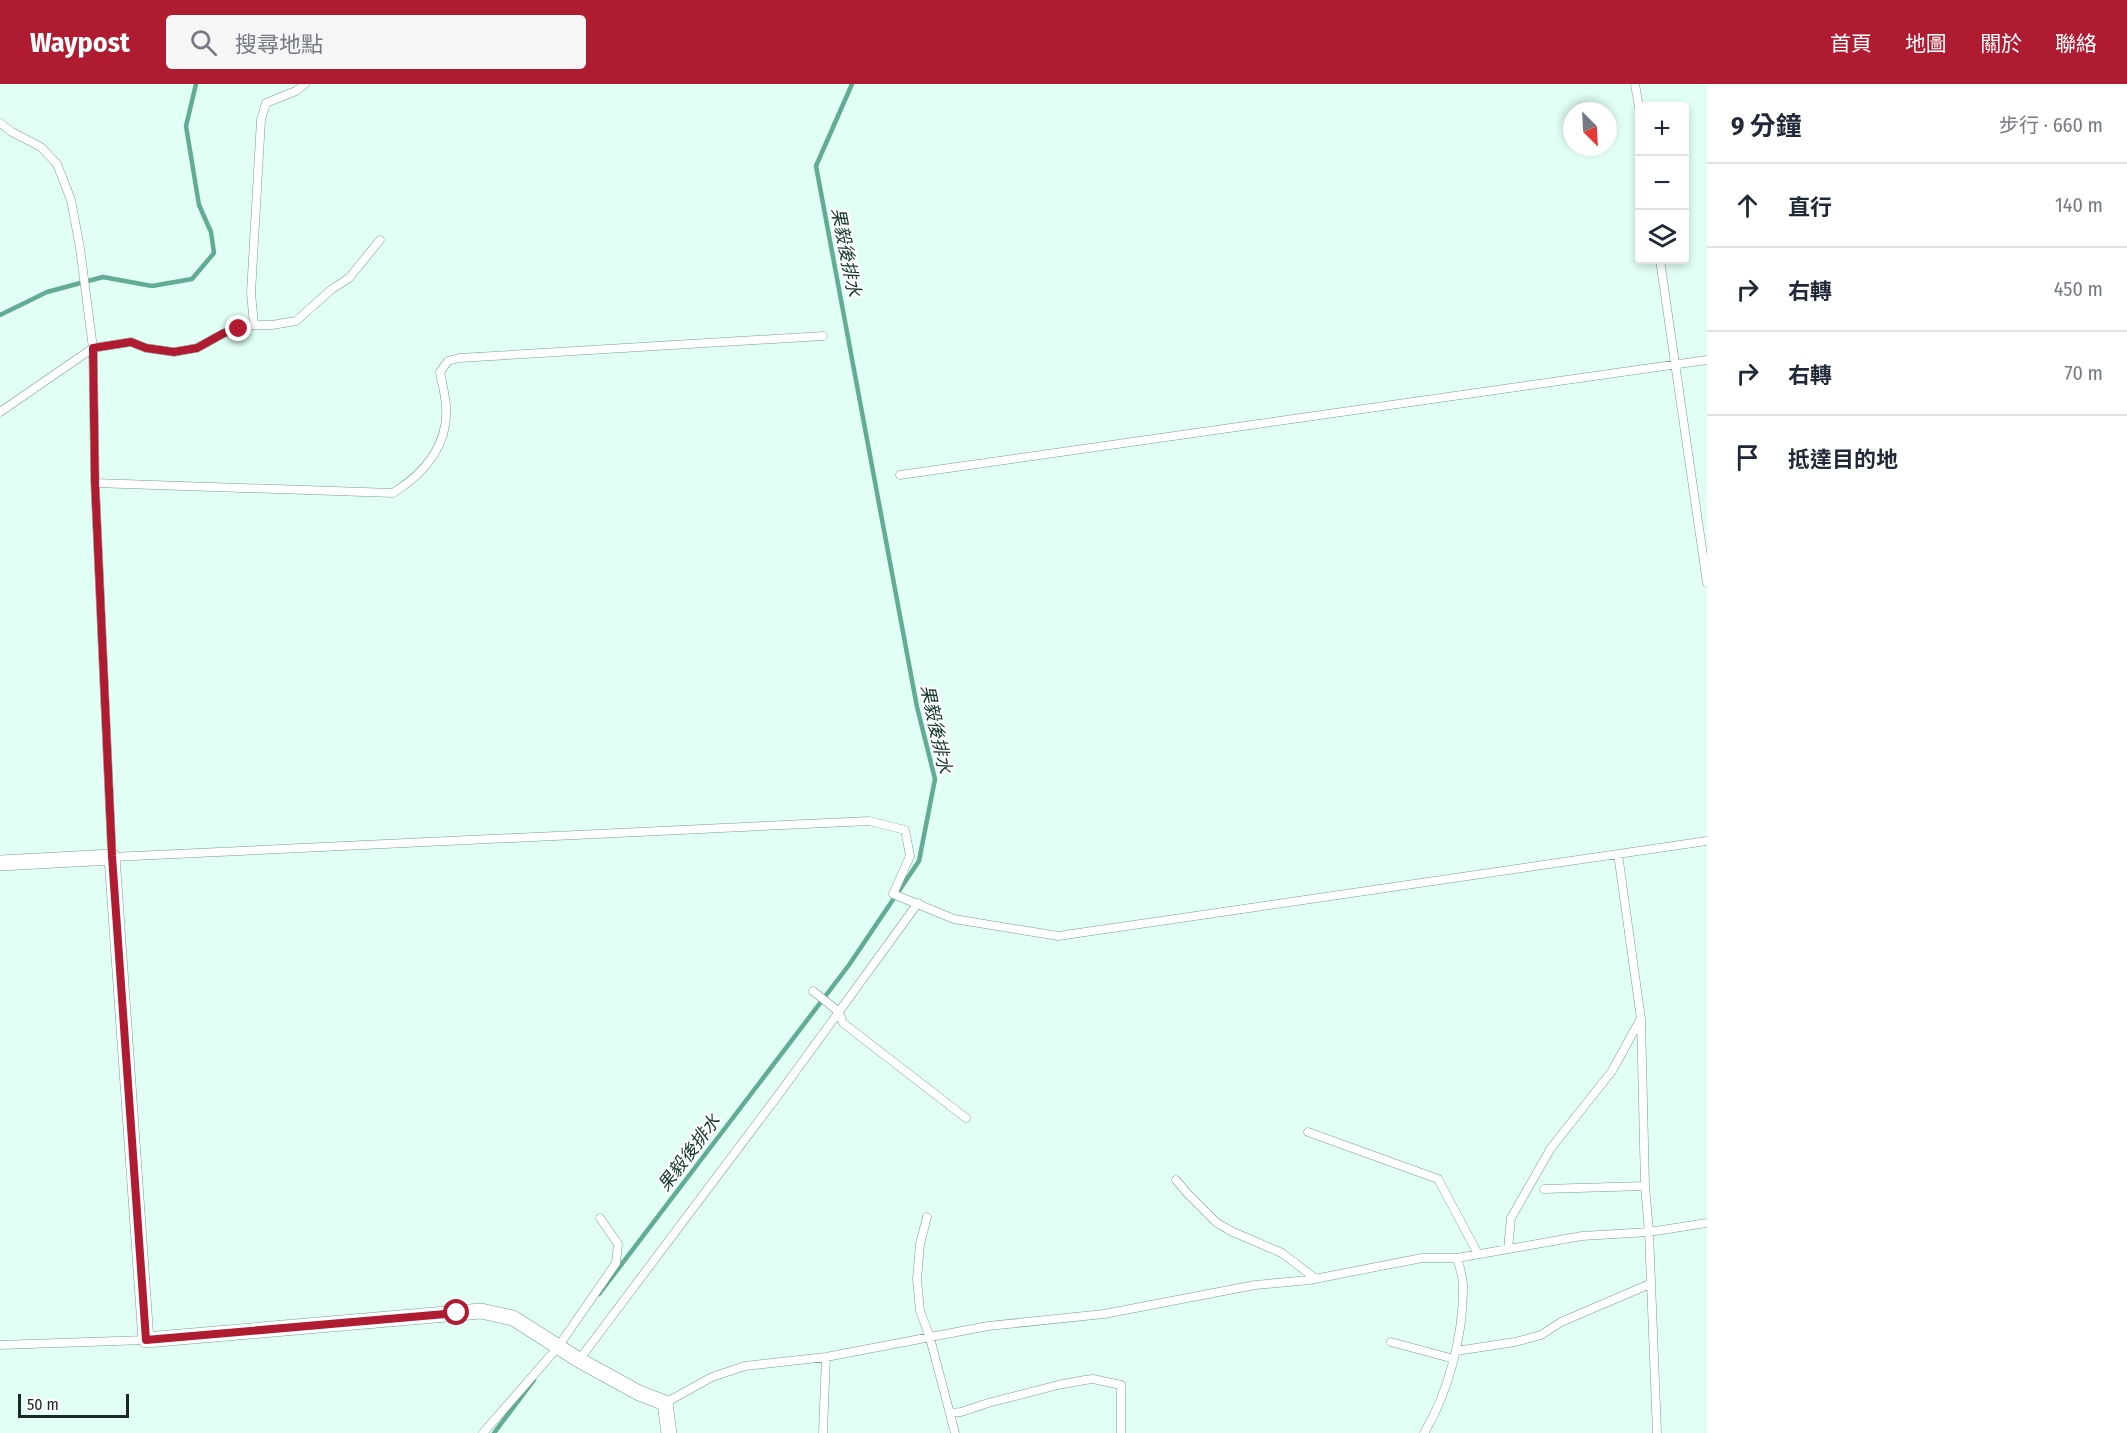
<!DOCTYPE html>
<html lang="zh-TW">
<head>
<meta charset="utf-8">
<style>
  :root { --surface:#fff; --page:#f6f6f7; --text:#1f2937; --muted:#747a83; --line:#e0e1e3; --accent:#af1b30 }
  body { margin:0; font-family:"Fira Sans Condensed","Noto Sans TC",sans-serif; background:var(--page); color:var(--text) }
  .controls { position:absolute; right:18px; top:18px; display:grid; overflow:hidden; border-radius:6px; box-shadow:0 3px 9px #0003 }
  .controls button { width:54px; height:54px; display:grid; place-items:center; padding:0; border:0; border-bottom:2px solid var(--line); background:var(--surface); color:var(--text); font:30px sans-serif }
  .compass { position:absolute; left:1563px; top:18px; width:54px; height:54px; border-radius:50%; background:var(--surface); box-shadow:0 3px 9px #0003; rotate:156deg }
  .scale { position:absolute; left:18px; bottom:15px; width:111px; box-sizing:border-box; padding-left:6px; border:3px solid #1b2924; border-top:0; font-size:16px; line-height:21px; white-space:nowrap; color:#1b2924; -webkit-text-stroke:4px #fff; paint-order:stroke }
  .stop { position:absolute; width:18px; height:18px; margin:-14px; border:4px solid #af1b30; border-radius:50%; background:#fff }
  .stop.end { background:#af1b30; border-color:#fff; box-shadow:0 2px 6px #0008 }
  .list { margin:0; padding:0; list-style:none }
  h2 { display:flex; justify-content:space-between; align-items:center; height:78px; margin:0; padding:0 24px; font-size:26px }
  h2 small { font-size:20px; font-weight:400; color:var(--muted) }
  .list li { display:grid; grid-template-columns:39px 1fr auto; gap:18px; align-items:center; box-sizing:border-box; height:84px; padding:0 24px; border-top:2px solid var(--line) }
  .list b { display:block; font-size:22px; white-space:nowrap }
  .list em { font-size:20px; font-style:normal; color:var(--muted) }
  .icon { flex:none; width:33px; height:33px; fill:none; stroke:currentColor; stroke-width:2; stroke-linecap:round; stroke-linejoin:round }
  .map { position:relative; flex:none; width:1707px; height:1349px; overflow:hidden }
  header { display:flex; align-items:center; gap:36px; box-sizing:border-box; height:84px; padding:0 30px; background:var(--accent); color:#fff }
  header strong { font-size:28px }
  nav { display:flex; gap:33px; margin-inline-start:auto; font-size:21px }
  .search { width:420px; height:54px; background:var(--page); display:flex; align-items:center; gap:15px; box-sizing:border-box; padding:0 21px; border-radius:6px; color:var(--muted); font-size:22px }
  main { display:flex }
  aside { flex:1; background:var(--surface) }
  .map>svg:first-child { display:block }
  .lines { fill:none; stroke-linecap:round; stroke-linejoin:round }
  .stream { stroke:#62ab94; stroke-width:4.5 }
  .lane-casing { stroke:#799c90; stroke-width:9 }
  .street-casing { stroke:#799c90; stroke-width:16 }
  .lane { stroke:#fff; stroke-width:8 }
  .street { stroke:#fff; stroke-width:15 }
  .route { stroke:#af1b30; stroke-width:8 }
  .labels { text-anchor:middle; dominant-baseline:central; stroke-width:4.5; stroke-linejoin:round; paint-order:stroke }
  .water-label { font-size:18px; font-style:italic; fill:#13362c; stroke:#fff }
</style>
</head>
<body>
<header>
<strong>Waypost</strong>
<div class="search"><svg class="icon" aria-label="search" viewBox="0 0 24 24"><circle cx="10" cy="10" r="6"/><path d="M15 15l6 6"/></svg>搜尋地點</div>
<nav><a>首頁</a><a>地圖</a><a>關於</a><a>聯絡</a></nav>
</header>
<main>
<div class="map">
<svg width="1707" height="1349" viewBox="0 0 1707 1349">
  <rect width="100%" height="100%" fill="#e1fff4"/>
  <g class="lines">
    <path class="stream" d="M0,231L47,208L103,193L152,202L192,195L214,169L211,148L199,121L186,42L196,0
      M599,1210L849,881L919,777L935,695L917,623L816,82L852,0
      M494,1349L534,1296"/>
    <defs>
      <path id="lane" d="M1635,0L1640,29
        M0,39L12,48L41,63L57,80L71,116L80,164L93,264L95,399L112,773L869,737L905,746L910,772L893,810L954,835L1058,852L1707,757
        M1660,176L1707,499
        M254,241L251,209L261,36L266,19L296,7L305,0
        M0,328L93,264L131,258L146,264L174,268L197,264L224,249L254,241H272L296,237L332,205L349,194L380,156
        M900,391L1707,276
        M95,399L393,409C425,389 449,361 446,321C445,310 442,299 440,288L448,277L459,274L823,252
        M1618,770L1641,935L1645,1102L1649,1148L1657,1349
        M813,907L839,928L843,939L966,1034
        M1308,1048L1438,1095L1478,1170
        M1176,1096L1187,1109L1217,1139L1233,1148L1282,1169L1316,1195
        M1544,1105L1645,1102
        M927,1133L920,1160L917,1195L920,1227L930,1254L955,1349
        M1508,1165L1511,1134L1551,1064L1612,987L1640,936
        M1391,1258L1454,1275
        M0,1261L146,1256
        M1456,1267L1515,1258L1541,1251L1561,1238L1650,1200
        M579,1276L782,1006L918,819
        M665,1319L712,1293L745,1282L826,1273L988,1242L1104,1230L1255,1201L1309,1196L1422,1174H1457L1582,1152L1649,1148L1707,1139
        M951,1329L961,1328L988,1319L1058,1301L1085,1296L1093,1295L1121,1301V1349
        M483,1349L558,1263L616,1179L618,1160L600,1134
        M823,1349L826,1273
        M1424,1349C1448,1310 1463,1252 1463,1206C1464,1196 1460,1184 1457,1174"/>
      <path id="street" d="M0,779L112,773L146,1256L481,1227L513,1234L579,1276L639,1309L665,1319L669,1349"/>
    </defs>
    <use href="#lane" class="lane-casing"/>
    <use href="#street" class="street-casing"/>
    <use href="#lane" class="lane"/>
    <use href="#street" class="street"/>
  </g>
  <g class="lines">
    <path class="route" d="M239,245L224,249L197,264L174,268L146,264L131,258L93,264L95,399L112,772L146,1256L457,1229"/>
  </g>
  <g class="labels">
    <g class="water-label">
      <text transform="translate(846 168) rotate(79)">果毅後排水</text>
      <text transform="translate(936 645) rotate(78)">果毅後排水</text>
      <text transform="translate(689 1069) rotate(-53)">果毅後排水</text>
    </g>
  </g>
</svg>
<div class="controls">
<button>+</button>
<button>−</button>
<button><svg class="icon" aria-label="layers" viewBox="0 0 24 24"><path d="M12 4l9 5-9 5-9-5zM3 14l9 5 9-5"/></svg></button>
</div>
<svg class="compass" viewBox="-18 -18 36 36"><path d="M0-13l5 13h-10z" fill="#e53935"/><path d="M0 13l5-13h-10z" fill="#747a83"/></svg>
<div class="scale">50 m</div>
<div class="stop" style="left:457px;top:1229px"></div>
<div class="stop end" style="left:239px;top:245px"></div>
</div>
<aside>
<h2>9 分鐘<small>步行 · 660 m</small></h2>
<ul class="list">
<li><svg class="icon" aria-label="ahead" viewBox="0 0 24 24"><path d="M12 20V5M6 11l6-6 6 6"/></svg><div><b>直行</b></div><em>140 m</em></li>
<li><svg class="icon" aria-label="right" viewBox="0 0 24 24"><path d="M7 20v-9h11M14 6l5 5-5 5"/></svg><div><b>右轉</b></div><em>450 m</em></li>
<li><svg class="icon" aria-label="right" viewBox="0 0 24 24"><path d="M7 20v-9h11M14 6l5 5-5 5"/></svg><div><b>右轉</b></div><em>70 m</em></li>
<li><svg class="icon" aria-label="arrive" viewBox="0 0 24 24"><path d="M6 21V4h12l-3 4 3 4H6"/></svg><div><b>抵達目的地</b></div></li>
</ul>
</aside>
</main>
</body>
</html>
